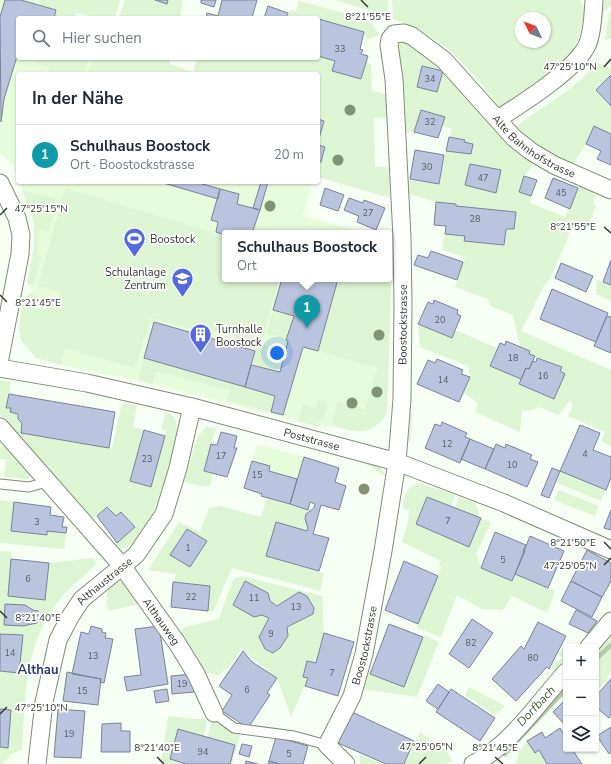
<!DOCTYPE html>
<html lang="de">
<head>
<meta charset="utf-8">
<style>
  :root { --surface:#fff; --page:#f6f6f7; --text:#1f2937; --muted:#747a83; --line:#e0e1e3; --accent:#5569df }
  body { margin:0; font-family:"Nunito Sans",sans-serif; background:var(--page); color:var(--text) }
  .controls { position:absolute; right:12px; bottom:12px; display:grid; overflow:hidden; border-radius:4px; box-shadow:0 1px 3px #0004 }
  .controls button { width:36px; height:36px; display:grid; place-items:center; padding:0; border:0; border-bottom:1px solid var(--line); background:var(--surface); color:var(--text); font:20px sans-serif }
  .compass { position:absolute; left:515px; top:12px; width:36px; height:36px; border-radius:50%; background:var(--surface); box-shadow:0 1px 3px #0004; rotate:313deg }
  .you { position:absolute; left:277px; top:353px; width:14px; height:14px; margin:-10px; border:3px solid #fff; border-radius:50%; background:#1a73e8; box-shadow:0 0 0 6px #1a73e833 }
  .badge { display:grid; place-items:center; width:26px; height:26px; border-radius:50%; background:var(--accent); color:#fff; font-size:13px; font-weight:700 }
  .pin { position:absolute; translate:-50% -33px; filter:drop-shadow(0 1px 2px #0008) }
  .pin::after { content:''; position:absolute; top:21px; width:14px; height:12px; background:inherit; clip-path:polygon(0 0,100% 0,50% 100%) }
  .popup { position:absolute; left:222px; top:230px; width:170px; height:52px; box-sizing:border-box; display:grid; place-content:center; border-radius:4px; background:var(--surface); filter:drop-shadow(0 1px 3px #0005); font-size:13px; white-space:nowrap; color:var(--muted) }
  .popup b { font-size:15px; color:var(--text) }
  .popup::after { content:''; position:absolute; left:50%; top:100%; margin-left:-8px; border:8px solid transparent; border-top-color:var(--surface) }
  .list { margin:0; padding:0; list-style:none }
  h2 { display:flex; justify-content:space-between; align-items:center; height:52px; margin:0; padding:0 16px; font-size:17px }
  h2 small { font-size:13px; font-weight:400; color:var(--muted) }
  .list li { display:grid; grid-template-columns:26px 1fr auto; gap:12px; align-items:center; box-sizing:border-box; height:60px; padding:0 16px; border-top:1px solid var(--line) }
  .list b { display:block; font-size:15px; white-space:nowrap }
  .list p { margin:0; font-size:13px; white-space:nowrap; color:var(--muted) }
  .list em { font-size:13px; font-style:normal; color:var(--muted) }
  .icon { flex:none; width:22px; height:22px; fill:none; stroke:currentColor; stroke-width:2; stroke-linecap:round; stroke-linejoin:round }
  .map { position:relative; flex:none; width:611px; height:764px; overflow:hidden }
  .search { position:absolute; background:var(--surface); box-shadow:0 1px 3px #0004; left:16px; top:16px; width:304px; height:44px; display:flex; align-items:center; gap:10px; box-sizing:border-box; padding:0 14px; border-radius:4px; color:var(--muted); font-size:15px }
  .panel { position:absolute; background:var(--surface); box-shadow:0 1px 3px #0004; left:16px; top:72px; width:304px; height:112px; border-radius:4px }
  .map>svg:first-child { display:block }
  .built { fill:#e6fcdb }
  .green { fill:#def5d3; fill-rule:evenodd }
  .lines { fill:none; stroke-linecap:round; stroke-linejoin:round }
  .stream { stroke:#b2cda5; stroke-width:4.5 }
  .building { fill:#bbc4de; stroke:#7a819a }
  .lane-casing { stroke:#7e8d76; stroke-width:11 }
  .street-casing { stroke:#7e8d76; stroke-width:19 }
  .lane { stroke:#fff; stroke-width:9 }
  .street { stroke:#fff; stroke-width:17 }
  .tree { fill:#80946f }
  .ticks { fill:none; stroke:#333930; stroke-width:1.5 }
  .labels { text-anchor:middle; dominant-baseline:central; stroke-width:3.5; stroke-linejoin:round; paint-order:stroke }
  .number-label { font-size:9px; fill:#555c5c }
  .street-label { font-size:11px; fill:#333930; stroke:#fff }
  .poi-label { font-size:11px; fill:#333930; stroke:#fff; text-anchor:start }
  .water-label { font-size:12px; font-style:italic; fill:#3e6029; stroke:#fff }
  .quarter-label { font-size:13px; font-weight:bold; fill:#2e3a74; stroke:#fff }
  .ticks-label { font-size:10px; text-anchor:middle; fill:#333930; stroke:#fff; stroke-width:3.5; stroke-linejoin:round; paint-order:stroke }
</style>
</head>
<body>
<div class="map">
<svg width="611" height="764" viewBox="0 0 611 764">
  <rect width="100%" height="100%" fill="#f7fef4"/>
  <path class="built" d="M0,0H81L74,18H18V58H134L181,74H18V178L13,165L0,153Z
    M20,182H313L303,216L363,233H225V279H338L319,351L378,368L365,409L333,424L337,427L316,426L153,384L61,365L64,348L29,306L34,291L27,283L34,247V223Z
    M257,444L304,457L297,479L269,471L270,466L252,461Z"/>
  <path class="green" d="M41,0H120L115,18H100L76,13L74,18H54L56,10L40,5Z
    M125,0H155L167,4L168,0H183L180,18H125L119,16Z
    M334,0H388V15L381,19L365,9Z
    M392,0H580C586,8 585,17 582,26C574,67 533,87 501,109C469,68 445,36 393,19ZM521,18H545V42H521Z
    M604,0H611V5L604,12L598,46L596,43Z
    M299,1L359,17L372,24L379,35L367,40L364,32L319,19L318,21V18H286L290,10L296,11Z
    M611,12V39L605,40L609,14Z
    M403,39L420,47L533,161L531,168L524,176L519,192L531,196L530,203L565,217L580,183L597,191L593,204L596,206L588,226L575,221L550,279L544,286L521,331L611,370V446L601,441L605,432L568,416L573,405L570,400L559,415L539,407L529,411L522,410L520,432L475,412L478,403L463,392L470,377L468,366L420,347L418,324L452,338L455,330L497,348L490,366L521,379L519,384L554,399L565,374L560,371L561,367L529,354L530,351L520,347L513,315L490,306L488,299L455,287L465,257L442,250L445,234L465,236V241L504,245L506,229H514L516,212L456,206V204L436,202L406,193V180L439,184L446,151L458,153L465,140L449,137L452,129L442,126L444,117L421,110L414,132L403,131L396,46L398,41Z
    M318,56L335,61L332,71L361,79L366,62L371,64L372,91L385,94L388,118H374L375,167H389L390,198L318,177V162L325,147L318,145L324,121L318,119V74H86L95,58H171L170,64L193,72L197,58H318Z
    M37,58H91L82,74H47L49,67L36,63Z
    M597,62L611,68V75L596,90L611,106V134L594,126L586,144L572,166L517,132L514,128L519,124C546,104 577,89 597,62Z
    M65,188L225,236V279H279L261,344L286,351L280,372L251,365L255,352L252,351L254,342L209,330L208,334L151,318L135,368L65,348L61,365L36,358L21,340L19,329L23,299L34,291L29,306L48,311L53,296L58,297L60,292L38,286Z
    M22,190L58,199L48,232L39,230L37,254L41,257L33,285L27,283L34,247V223Z
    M389,258L392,262L387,414C377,429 365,434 348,430C342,428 338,428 333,424V419L338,402L365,409L377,368L318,351L338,279H389Z
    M597,280L611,285V301L596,294Z
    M273,312L292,317L286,339L266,333Z
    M144,358L275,396L271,412L227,400L230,390L156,371L153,384L138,381Z
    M0,380L11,382L7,407L11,408V412L18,414V419L22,423L21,433L112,448L121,407L124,403L137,405L133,427L144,430L130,481L150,487L165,436L166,430L161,429L166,412C170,413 175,417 176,422C182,445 148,550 119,549L116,546L117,543L135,527L122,512L116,516L107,507L97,516L88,520L0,415Z
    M319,399L328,402L324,416L316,426L298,421L303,404L315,408Z
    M409,411L412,414L411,440L408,442Z
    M206,427L216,428L204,471L210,473L212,476L210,486H201L184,482L197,438Z
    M6,440L33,473L28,479L4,477L6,460L0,459V448Z
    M361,461C372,462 383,466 386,477Z
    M560,471L606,490L601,501L555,482Z
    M419,483L455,495L451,506L427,497L416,524L469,546L481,518L491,522L476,554L481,568L512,581L515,574L555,591L547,613L512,596L503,610L482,609L457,595L441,637L417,628L441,568L439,560L402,542L408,521L409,511L403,508C404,496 405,488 419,483Z
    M559,490L599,506L595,516L554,500Z
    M459,497L475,503L479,511L477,517L455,508Z
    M267,498L308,510L305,519L308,528L307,531L266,556L324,573L320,591L232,568L213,612L208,611L210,586L173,582L176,574L148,570L179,522L200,532L209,508L221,506L261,517Z
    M0,500L14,502L11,531L47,535V531L66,533L64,549L0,543Z
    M0,551L12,552L8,596L45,600L49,563L93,558L96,563C86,576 71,585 61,598C24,642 26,695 22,749L12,754L2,764H0Z
    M242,576L322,596L324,633L316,663L307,661L303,677L308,678L291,717L277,678L241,649L229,667L218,675L204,672L179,634L185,627L219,619L232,582L235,578Z
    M123,581L144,603L108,611C105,596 105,582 123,581Z
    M611,632V672L607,677L609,678L596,692V651Z
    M424,635L439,642L417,697L362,689L366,672L404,686Z
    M565,645L567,647L566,658L555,671L551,669L555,661L558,662L562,657L558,655Z
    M469,687L505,706L495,715L465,695Z
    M562,689L566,693L506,755L503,752Z
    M168,716L207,720L204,736L186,764H161Z
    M212,720L240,735L232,764H230L235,745L207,738Z
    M420,732L447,751L452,761L445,764H405Z
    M527,741L535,753L539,750L547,764H516L519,752Z
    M360,754L382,764H360Z"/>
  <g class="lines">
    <path class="stream" d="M596,659L611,645
      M505,754L566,689"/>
  </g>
  <path class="building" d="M5,0H21L56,10L54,18H18V53L4,99L1,122L0,17Z
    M155,0H168L167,4Z
    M201,0H216L214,7L201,3Z
    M222,0H257L252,18H206L207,13L218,16Z
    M268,6L288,13L286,18H264Z
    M319,19L364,32L360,49L363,50L361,54L368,56L361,79L332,71L335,61L318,56Z
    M422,66L443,71L437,92L417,87Z
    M611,75V106L596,90Z
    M421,110L445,117L438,138L414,132Z
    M318,119L324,121L318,142Z
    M594,126L611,134V165L597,159L601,151L586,144Z
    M449,137L465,140L464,142L473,144L471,154L446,151Z
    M318,145L325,147L321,162H318Z
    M415,150L444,155L439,184L410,179Z
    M470,164L501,170L496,193L465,185Z
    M524,176L537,180L531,196L519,192Z
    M553,178L578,188L570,209L545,198Z
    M160,182H196L220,189L218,199Z
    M261,182H268L260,210L253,208Z
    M325,188L344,195L338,211L320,205Z
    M220,189L239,194L237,204L260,210L252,233H225V235L216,232L218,222L211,220Z
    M349,198L363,203L364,200L385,208L376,230L357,222L359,216L344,210Z
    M436,202L456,204V206L516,212L514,229H506L504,245L464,241L465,236L445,234L446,226L434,225Z
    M431,251L463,262L457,280L414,265L418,255L428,258Z
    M611,260V285L603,282Z
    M561,263L593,276L586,292L555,278Z
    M282,279H338L318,351L303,347L283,415L271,412L275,396L245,387L251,365L280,372L288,341L286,340L294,316L273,310Z
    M552,289L608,313L596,342L540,319Z
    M434,300L458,310L457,314L461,316L452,338L418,324L428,302L433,304Z
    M607,316L611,317V353L594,346Z
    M154,322L255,351L245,387L144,358Z
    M506,341L530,351L529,354L535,356L529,369L526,368L521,379L490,366L500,343L505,345Z
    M537,358L562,367L560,371L565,374L554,399L519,384L526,368L529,369L533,361L536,362Z
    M437,359L463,370L461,374L470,377L459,402L417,384L428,360L435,363Z
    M9,394L115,412L109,448L21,433L22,423L18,419V414L10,412L11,408H6Z
    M442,422L467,433L465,437L470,439L460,463L425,448L435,424L441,426Z
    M580,425L600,433L593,450L611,457V478L606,490L560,471Z
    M144,430L165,436L151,487L130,481Z
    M221,432L237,436L234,448H237L227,477L204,471L211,444L217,445Z
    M470,439L494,449L485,469L461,459Z
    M496,444L505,448L506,444L532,455L530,459L538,462L527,487L485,469Z
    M304,457L339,468L335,482L346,486L339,510L321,505L313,534L329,538L319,571L266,556L276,522L307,531L308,528L305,519L306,514L314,508L315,504L310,502L308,510L290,504Z
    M252,461L270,466L269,471L297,479L290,504L261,496L262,494L244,488Z
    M552,468L560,471L549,498L541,495Z
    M427,497L481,518L469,547L416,524Z
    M14,502L51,507L50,515L64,517L62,527H67L66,533L47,531V535L11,531Z
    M107,507L116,516L121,512L135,527L117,543L97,516Z
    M611,510V530L604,528Z
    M187,529L207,541L190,567L170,555Z
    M495,532L526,545L523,551H525L512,581L481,568Z
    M530,536L564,551L548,588L515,574Z
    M587,550L611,563V581L602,597L571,581Z
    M11,559L49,563L45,600L8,596Z
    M404,561L438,576L418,624L385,610Z
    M245,581L268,593L270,601L277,606L299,592L307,596L314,608L313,614L287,627L288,636L280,648L273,653L265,649L259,637L269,618L262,615L254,617L233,605Z
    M571,581L602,597L592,617L561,601Z
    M173,582L210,586L208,611L171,607Z
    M5,604L25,605L33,610L38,611L37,623L23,626L4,625Z
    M576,610L597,621L588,633L569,624Z
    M472,619L493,633L469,668L449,654Z
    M538,622L566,636L549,669L547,667L516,701L492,679L521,646L524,649Z
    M389,624L423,637L404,687L370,674Z
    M91,626L102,629V632L106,633L105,638L113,639L104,683L100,682L101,679L72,674L81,632L89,634Z
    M159,626L168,684L127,691L124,677L141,675L135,629Z
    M324,633L354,642L338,696L305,686L308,678L303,677L307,661L316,663Z
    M0,634L23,635L19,673L0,671Z
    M243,651L252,662L277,678L267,693L270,695L248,728L222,711L232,695L219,686Z
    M67,672L101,679L98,705L63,701Z
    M192,674L194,692L172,694L171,676Z
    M611,679V715L609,718L596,707V696Z
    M438,684L449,692L438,709L426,701Z
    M167,689L169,701L156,703L154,691Z
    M451,689L495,718L480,741L436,712Z
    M566,699V726L553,712Z
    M0,709L11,710L8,748L0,747Z
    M58,709L85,711L81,758L54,757Z
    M352,712L414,741L404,764H386L338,743Z
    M121,723V731H130V752H101L102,724Z
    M611,727V752L609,754L597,736Z
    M560,728L566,738V749H572L582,764H547L539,750L535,753L527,741L542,732L545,738Z
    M178,729L235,745L230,764H186L170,759Z
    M276,737L308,746L303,764H280L269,761Z
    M242,744L252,746L249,757L239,754Z
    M246,761L258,764H245Z
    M269,761L280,764H268Z"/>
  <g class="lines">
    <defs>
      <path id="lane" d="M0,484L29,487L47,482
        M214,713L234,728L294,736L327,745"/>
      <g id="street">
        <path d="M498,119C521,104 578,69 588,43C593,30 593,13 594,0"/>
        <path d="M0,183L17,218L21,235L20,254L0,358"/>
        <path id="s1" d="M0,368L87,383L192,407L397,462L504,503L611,550"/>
        <path id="s2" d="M0,427L122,566L177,643L196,674L214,713"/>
        <path d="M589,647L611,621"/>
        <path id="s3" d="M37,764L44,702L58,640L70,617L82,599L136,555L164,514L178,468L192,407"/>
        <path id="s4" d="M346,764L327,745L352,696L364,654L383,551L397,462L402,399L403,304L402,238L394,79L389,45L390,39L394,34L404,33L412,36L444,60L514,138L532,152L554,165L611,190"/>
        <path d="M473,764C509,747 539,702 566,672"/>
      </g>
    </defs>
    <use href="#lane" class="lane-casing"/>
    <use href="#street" class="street-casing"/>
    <use href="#lane" class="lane"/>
    <use href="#street" class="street"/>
  </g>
  <g class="tree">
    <circle cx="350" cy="110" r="5.5"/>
    <circle cx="338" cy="160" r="5.5"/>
    <circle cx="270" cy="206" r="5.5"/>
    <circle cx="379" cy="335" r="5.5"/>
    <circle cx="377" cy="392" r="5.5"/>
    <circle cx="352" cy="403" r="5.5"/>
    <circle cx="364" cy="489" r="5.5"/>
  </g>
  <path class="ticks" d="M361,0L368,7M604,67L611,59M0,215L7,208M604,227L611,233M0,295L7,302M604,542L611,549M604,565L611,558M0,611L7,618M0,714L7,707M157,757L164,764M495,757L503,764M419,764L426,757"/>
  <defs>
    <symbol id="stadium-pin" viewBox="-11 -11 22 30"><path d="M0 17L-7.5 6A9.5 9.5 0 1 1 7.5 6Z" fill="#5569df" stroke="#fff"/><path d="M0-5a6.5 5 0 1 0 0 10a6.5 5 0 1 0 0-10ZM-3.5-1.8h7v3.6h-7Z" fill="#fff"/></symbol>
    <symbol id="school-pin" viewBox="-11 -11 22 30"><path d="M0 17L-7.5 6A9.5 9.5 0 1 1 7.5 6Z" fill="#5569df" stroke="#fff"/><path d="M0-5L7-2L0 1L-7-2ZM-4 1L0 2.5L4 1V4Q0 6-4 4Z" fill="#fff"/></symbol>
    <symbol id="building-pin" viewBox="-11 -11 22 30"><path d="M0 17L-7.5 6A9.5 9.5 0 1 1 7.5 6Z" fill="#5569df" stroke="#fff"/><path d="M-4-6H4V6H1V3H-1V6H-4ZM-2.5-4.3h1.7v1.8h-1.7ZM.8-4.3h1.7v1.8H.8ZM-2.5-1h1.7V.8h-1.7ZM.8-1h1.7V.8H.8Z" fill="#fff"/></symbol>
  </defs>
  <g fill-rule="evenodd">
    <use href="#stadium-pin" x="122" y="226" width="25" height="34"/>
    <use href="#school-pin" x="170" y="266" width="25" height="34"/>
    <use href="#building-pin" x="188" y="322" width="25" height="34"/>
  </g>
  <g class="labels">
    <g class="number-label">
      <text x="340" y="49">33</text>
      <text x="430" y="79">34</text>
      <text x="430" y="122">32</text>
      <text x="427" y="167">30</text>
      <text x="483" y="178">47</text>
      <text x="561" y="193">45</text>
      <text x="368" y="213">27</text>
      <text x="475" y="219">28</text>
      <text x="440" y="320">20</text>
      <text x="513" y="358">18</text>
      <text x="543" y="376">16</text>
      <text x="443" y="380">14</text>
      <text x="447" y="444">12</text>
      <text x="585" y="454">4</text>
      <text x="221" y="456">17</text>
      <text x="147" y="459">23</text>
      <text x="512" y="465">10</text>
      <text x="257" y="475">15</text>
      <text x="448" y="521">7</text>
      <text x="37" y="522">3</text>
      <text x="188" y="548">1</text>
      <text x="503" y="560">5</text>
      <text x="28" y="579">6</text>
      <text x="191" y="597">22</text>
      <text x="254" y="598">11</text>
      <text x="296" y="607">13</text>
      <text x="271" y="634">9</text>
      <text x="471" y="643">82</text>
      <text x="10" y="653">14</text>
      <text x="93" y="656">13</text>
      <text x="533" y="658">80</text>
      <text x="332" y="673">7</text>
      <text x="182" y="684">19</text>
      <text x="247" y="690">6</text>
      <text x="82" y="691">15</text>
      <text x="69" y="734">19</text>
      <text x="203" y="752">94</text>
      <text x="289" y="754">5</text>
    </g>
    <g class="street-label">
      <text stroke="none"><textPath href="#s4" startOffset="935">Alte Bahnhofstrasse</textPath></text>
      <text stroke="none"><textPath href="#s4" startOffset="458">Boostockstrasse</textPath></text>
      <text stroke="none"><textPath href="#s1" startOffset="320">Poststrasse</textPath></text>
      <text stroke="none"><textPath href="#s3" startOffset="202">Althaustrasse</textPath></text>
      <text stroke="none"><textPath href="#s2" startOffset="253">Althauweg</textPath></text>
      <text stroke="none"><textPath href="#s4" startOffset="134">Boostockstrasse</textPath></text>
    </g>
    <g class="poi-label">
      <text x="150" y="239">Boostock</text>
      <text x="166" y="272" text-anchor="end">Schulanlage<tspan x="166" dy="13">Zentrum</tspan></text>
      <text x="216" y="329">Turnhalle<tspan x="216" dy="13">Boostock</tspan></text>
    </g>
    <g class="water-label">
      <text transform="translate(536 706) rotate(-47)">Dorfbach</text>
    </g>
    <g class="quarter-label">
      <text x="38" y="670">Althau</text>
    </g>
  </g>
  <g class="ticks-label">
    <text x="368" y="20">8°21'55"E</text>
    <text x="570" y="70">47°25'10"N</text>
    <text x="41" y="212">47°25'15"N</text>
    <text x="573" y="230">8°21'55"E</text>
    <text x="38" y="306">8°21'45"E</text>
    <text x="573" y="546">8°21'50"E</text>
    <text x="570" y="569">47°25'05"N</text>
    <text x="38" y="621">8°21'40"E</text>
    <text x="41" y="711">47°25'10"N</text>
    <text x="426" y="750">47°25'05"N</text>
    <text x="157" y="751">8°21'40"E</text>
    <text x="495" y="751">8°21'45"E</text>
  </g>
</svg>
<div class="controls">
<button>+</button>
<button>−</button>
<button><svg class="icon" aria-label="layers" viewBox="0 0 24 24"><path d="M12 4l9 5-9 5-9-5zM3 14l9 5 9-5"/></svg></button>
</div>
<svg class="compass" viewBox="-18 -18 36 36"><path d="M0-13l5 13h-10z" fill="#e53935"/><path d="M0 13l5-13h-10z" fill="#747a83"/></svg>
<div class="you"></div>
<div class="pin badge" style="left:307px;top:328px;background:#0f9aa8">1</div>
<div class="popup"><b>Schulhaus Boostock</b>Ort</div>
<div class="search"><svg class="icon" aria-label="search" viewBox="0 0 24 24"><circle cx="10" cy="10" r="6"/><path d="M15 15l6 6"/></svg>Hier suchen</div>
<section class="panel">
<h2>In der Nähe<small></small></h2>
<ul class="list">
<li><span class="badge" style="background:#0f9aa8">1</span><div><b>Schulhaus Boostock</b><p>Ort · Boostockstrasse</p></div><em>20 m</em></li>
</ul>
</section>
</div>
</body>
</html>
